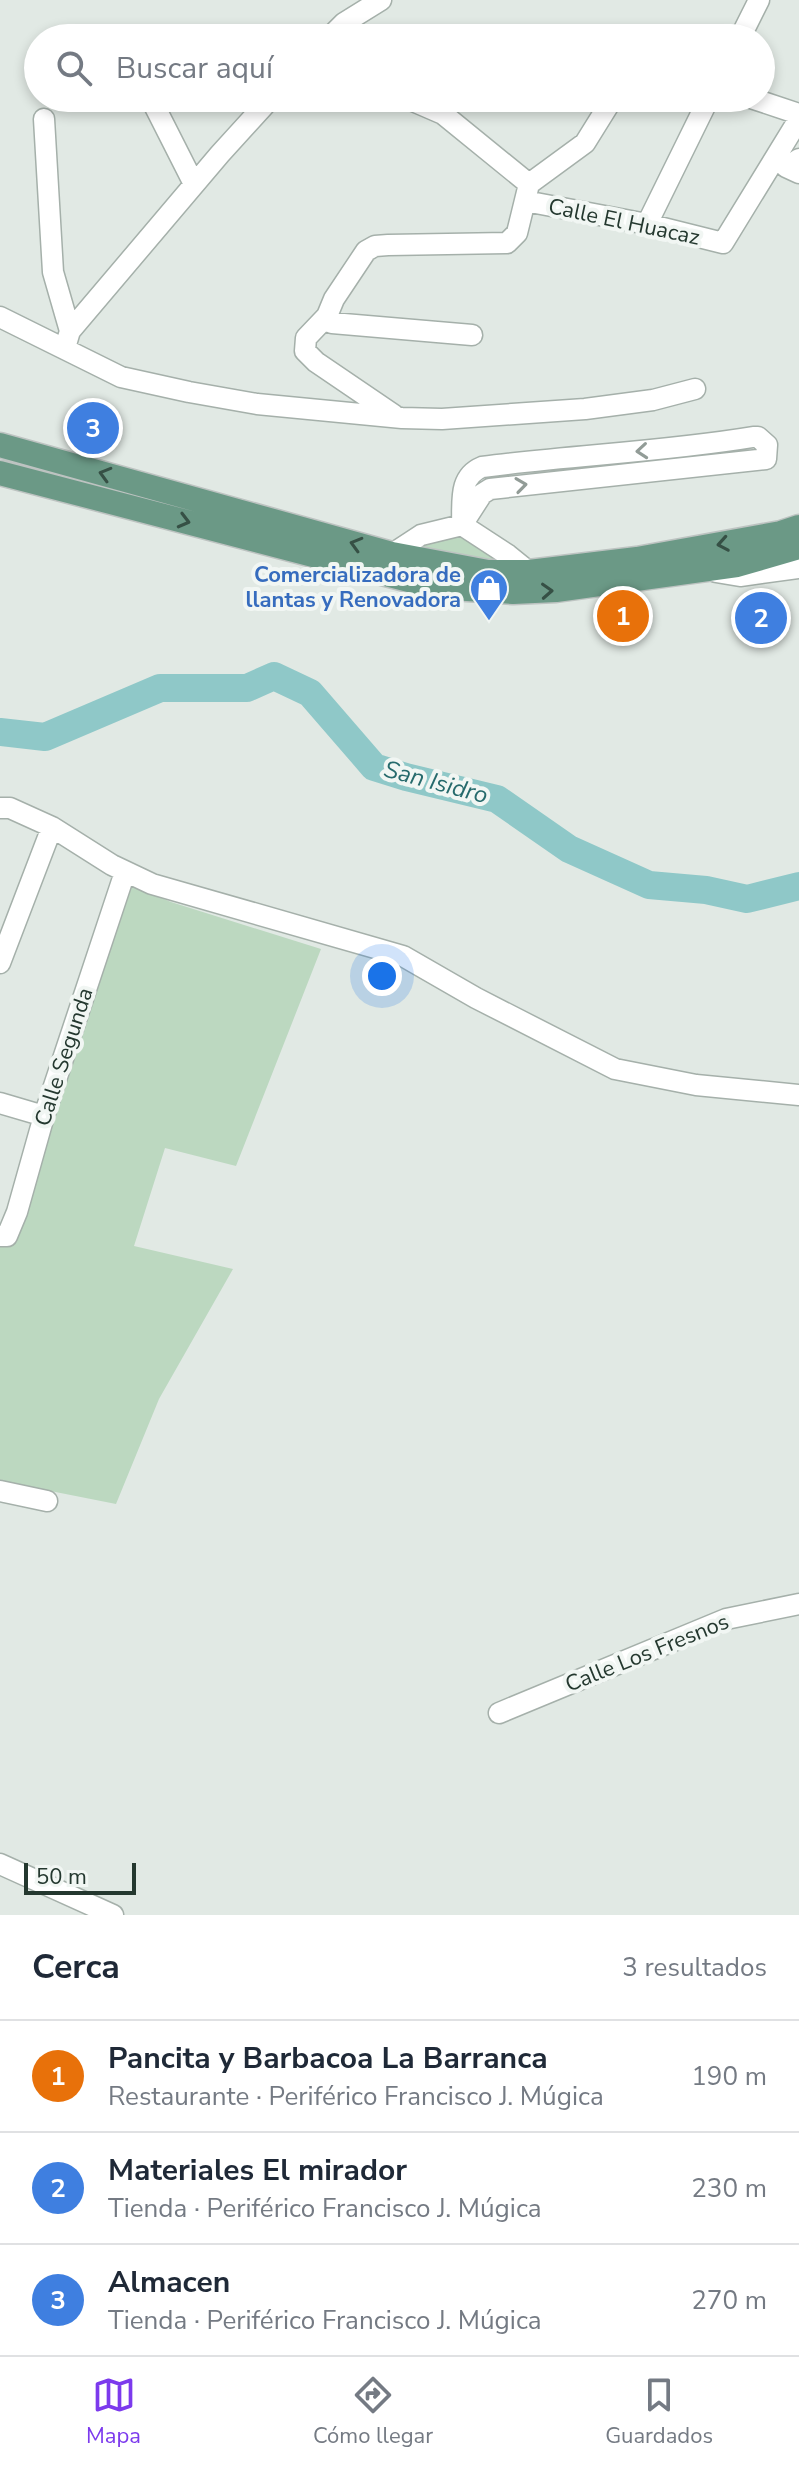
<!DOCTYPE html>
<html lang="es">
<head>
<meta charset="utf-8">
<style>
  :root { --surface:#fff; --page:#f6f6f7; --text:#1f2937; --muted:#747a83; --line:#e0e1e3; --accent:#7c3aed }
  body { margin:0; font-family:"Nunito Sans",sans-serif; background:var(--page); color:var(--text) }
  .scale { position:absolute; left:24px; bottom:20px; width:112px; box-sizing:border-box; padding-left:8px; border:4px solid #24382f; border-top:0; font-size:22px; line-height:28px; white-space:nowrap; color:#24382f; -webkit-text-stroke:6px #f1f6f3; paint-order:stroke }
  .you { position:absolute; left:382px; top:976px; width:28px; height:28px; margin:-20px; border:6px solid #fff; border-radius:50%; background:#1a73e8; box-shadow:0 0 0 12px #1a73e833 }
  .badge { display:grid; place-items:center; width:52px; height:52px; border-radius:50%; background:var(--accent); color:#fff; font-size:26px; font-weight:700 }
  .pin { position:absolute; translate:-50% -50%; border:4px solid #fff; box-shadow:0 2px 8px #0006 }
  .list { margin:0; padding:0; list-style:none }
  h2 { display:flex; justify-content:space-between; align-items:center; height:104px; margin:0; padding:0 32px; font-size:34px }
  h2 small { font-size:26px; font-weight:400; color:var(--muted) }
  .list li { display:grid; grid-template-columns:52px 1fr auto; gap:24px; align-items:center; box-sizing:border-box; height:112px; padding:0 32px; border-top:2px solid var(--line) }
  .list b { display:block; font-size:30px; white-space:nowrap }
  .list p { margin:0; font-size:26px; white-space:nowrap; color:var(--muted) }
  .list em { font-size:26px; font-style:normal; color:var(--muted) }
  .icon { flex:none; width:44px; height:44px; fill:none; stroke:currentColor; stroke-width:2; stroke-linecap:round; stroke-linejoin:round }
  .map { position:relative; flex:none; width:799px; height:1915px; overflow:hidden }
  .search { position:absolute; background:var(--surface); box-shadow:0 4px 12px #0003; left:24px; right:24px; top:24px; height:88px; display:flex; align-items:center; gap:20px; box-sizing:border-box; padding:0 28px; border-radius:44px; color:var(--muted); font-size:30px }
  .sheet { height:440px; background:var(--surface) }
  nav { display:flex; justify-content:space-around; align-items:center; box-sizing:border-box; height:112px; border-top:2px solid var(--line); background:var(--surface); font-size:22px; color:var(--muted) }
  nav a { display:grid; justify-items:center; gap:4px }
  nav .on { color:var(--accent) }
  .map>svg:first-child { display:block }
  .green { fill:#bcd8c0 }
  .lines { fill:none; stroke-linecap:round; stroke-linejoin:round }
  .river { stroke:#8fc8c8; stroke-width:28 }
  .minor-casing { stroke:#a5b0aa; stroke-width:23 }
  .major-casing { stroke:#bdc3c1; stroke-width:27 }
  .minor { stroke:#fff; stroke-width:20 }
  .major { stroke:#6b9986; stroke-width:24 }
  .oneway { stroke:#929c97 }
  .oneway2 { stroke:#365045 }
  .labels { text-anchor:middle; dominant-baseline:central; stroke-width:8; stroke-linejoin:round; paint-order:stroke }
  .street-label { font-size:22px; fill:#24382f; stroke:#f1f6f3 }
  .shop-label { font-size:22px; font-weight:bold; fill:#366cbe; stroke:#f1f6f3; text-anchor:end }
  .water-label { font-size:24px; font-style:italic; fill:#266a6c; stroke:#f1f6f3 }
</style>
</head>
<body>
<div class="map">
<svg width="799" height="1915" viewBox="0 0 799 1915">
  <rect width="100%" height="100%" fill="#e1e9e4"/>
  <path class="green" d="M460,530L513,563L404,550Z
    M126,883L171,902L321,949L236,1166L165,1148L134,1246L233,1269L159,1399L116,1504L0,1481V1242Z"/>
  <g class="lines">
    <path class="river" d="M0,732L45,737L160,688H247L274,676L310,693L374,767L406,777L497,799L569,849L649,885L706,890L747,899L799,886"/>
    <defs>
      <path id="minor" d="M329,38L344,23L381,0
        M740,38L759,0
        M406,98L443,114L529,184
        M751,98L799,114
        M153,103L194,184
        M44,119L53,272L70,331
        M799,159L786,167L799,173
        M529,184L585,143L613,98
        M525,201L647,224L723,243L799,119
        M647,224L709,98
        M327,316L332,323L472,335
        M0,317L121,377L189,392L257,404L402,418L442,419L585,409L653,400L695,389
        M65,348L70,331L220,154L271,98
        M394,415L316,362L305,351L306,338L327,316L334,299L366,251L375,246L388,245L507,243L517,233L529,184
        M462,525L508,555L529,572
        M392,554L421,535L462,525L482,494L490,489L766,459L767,445L758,437H753C663,452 572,455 482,467C458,477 463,502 462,525
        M716,572L740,576L799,568
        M0,808H10L52,827L112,865L152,884L403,956L476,998L615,1069L696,1085L799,1095
        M0,963L52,827
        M0,1103L44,1116
        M0,1236H7L17,1212L44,1116L125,872
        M0,1491L47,1501
        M499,1713L726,1619L799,1604
        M0,1864L113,1915"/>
      <path id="major" d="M0,445L392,554L488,572H529L637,559L781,533L799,527
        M0,473L435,587L513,592L556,590L737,565L799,547"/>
    </defs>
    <use href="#minor" class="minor-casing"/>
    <use href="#major" class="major-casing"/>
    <use href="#minor" class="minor"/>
    <use href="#major" class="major"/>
  </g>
  <defs><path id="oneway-chevron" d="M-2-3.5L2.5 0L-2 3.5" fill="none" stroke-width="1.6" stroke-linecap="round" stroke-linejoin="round" transform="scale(2)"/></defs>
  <g class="oneway">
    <use href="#oneway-chevron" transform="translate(642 451) rotate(175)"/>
    <use href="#oneway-chevron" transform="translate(521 485) rotate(-8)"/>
  </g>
  <g class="oneway2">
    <use href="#oneway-chevron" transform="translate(105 474) rotate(-164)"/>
    <use href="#oneway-chevron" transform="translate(184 521) rotate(15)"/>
    <use href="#oneway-chevron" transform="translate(356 544) rotate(-164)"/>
    <use href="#oneway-chevron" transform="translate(723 544) rotate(170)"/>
    <use href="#oneway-chevron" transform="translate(547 591) rotate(-3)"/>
  </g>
  <defs>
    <symbol id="shop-pin" viewBox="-11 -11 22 30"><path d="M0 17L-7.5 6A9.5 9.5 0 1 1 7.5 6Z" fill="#3f7fe0" stroke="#f1f6f3"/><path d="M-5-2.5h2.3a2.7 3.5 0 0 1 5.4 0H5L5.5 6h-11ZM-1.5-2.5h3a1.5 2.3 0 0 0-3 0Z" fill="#fff"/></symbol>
  </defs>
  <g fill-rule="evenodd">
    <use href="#shop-pin" x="467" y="566" width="44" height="60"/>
  </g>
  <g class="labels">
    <g class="street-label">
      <text transform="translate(624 222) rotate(12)">Calle El Huacaz</text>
      <text transform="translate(64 1057) rotate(-72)">Calle Segunda</text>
      <text transform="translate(647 1653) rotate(-22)">Calle Los Fresnos</text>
    </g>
    <g class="shop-label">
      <text x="461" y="575">Comercializadora de<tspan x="461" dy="25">llantas y Renovadora</tspan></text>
    </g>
    <g class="water-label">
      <text transform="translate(436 782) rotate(15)">San Isidro</text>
    </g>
  </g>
</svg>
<div class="scale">50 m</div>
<div class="you"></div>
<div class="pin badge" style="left:623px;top:616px;background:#e8710a">1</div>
<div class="pin badge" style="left:761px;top:618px;background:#3f7fe0">2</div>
<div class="pin badge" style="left:93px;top:428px;background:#3f7fe0">3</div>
<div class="search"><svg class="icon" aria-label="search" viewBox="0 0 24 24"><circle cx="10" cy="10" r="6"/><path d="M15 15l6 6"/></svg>Buscar aquí</div>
</div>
<section class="sheet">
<h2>Cerca<small>3 resultados</small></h2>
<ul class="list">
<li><span class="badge" style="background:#e8710a">1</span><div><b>Pancita y Barbacoa La Barranca</b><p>Restaurante · Periférico Francisco J. Múgica</p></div><em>190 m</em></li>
<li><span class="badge" style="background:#3f7fe0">2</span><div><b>Materiales El mirador</b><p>Tienda · Periférico Francisco J. Múgica</p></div><em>230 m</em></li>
<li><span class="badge" style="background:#3f7fe0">3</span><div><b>Almacen</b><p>Tienda · Periférico Francisco J. Múgica</p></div><em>270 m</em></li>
</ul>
</section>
<nav>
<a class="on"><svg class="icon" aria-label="map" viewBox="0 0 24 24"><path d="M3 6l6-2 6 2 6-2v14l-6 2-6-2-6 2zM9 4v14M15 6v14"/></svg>Mapa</a>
<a><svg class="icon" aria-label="directions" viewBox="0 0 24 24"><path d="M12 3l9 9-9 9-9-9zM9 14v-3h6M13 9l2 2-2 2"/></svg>Cómo llegar</a>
<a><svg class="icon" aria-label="saved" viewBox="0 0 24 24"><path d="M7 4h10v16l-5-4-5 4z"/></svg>Guardados</a>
</nav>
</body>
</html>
